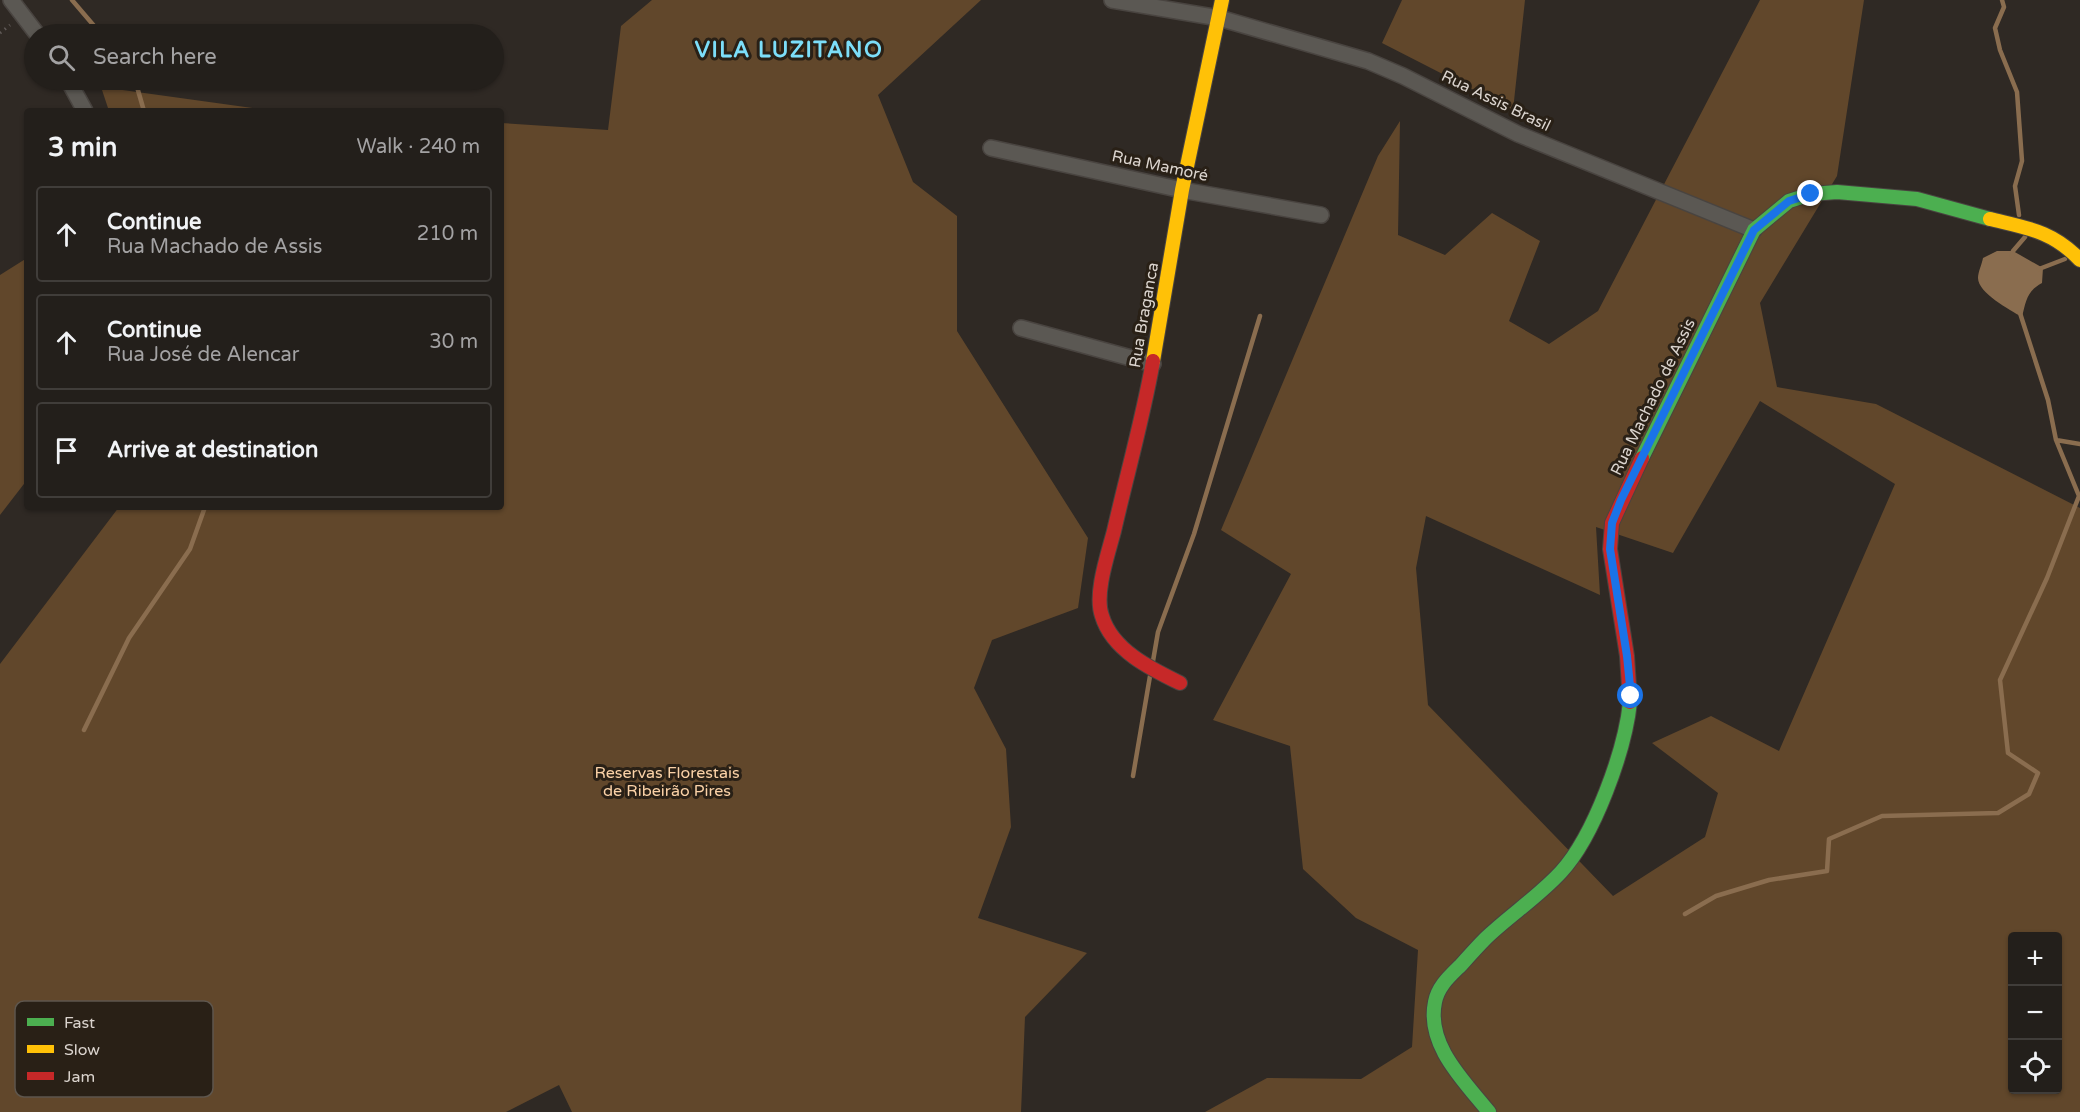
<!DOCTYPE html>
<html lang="en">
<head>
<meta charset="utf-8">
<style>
  :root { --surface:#231f1b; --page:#2f2c28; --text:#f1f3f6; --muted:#a3a2a3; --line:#403d3a }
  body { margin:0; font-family:"Varela Round",sans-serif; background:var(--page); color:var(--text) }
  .controls { position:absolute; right:18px; bottom:18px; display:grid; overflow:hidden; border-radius:6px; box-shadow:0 2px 4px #0004 }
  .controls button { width:54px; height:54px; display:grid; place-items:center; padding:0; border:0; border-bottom:2px solid var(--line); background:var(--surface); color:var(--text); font:30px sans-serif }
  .stop { position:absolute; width:18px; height:18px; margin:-14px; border:4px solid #1a73e8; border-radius:50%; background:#fff }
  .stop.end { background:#1a73e8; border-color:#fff; box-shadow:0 2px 6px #0008 }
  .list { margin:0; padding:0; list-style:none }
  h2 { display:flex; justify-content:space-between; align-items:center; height:78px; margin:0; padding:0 24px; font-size:26px }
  h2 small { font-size:20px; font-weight:400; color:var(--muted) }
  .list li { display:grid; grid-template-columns:39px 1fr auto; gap:18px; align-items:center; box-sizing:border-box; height:96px; margin:0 12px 12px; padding:0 12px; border:2px solid var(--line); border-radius:6px }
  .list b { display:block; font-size:22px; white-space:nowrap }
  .list p { margin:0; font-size:20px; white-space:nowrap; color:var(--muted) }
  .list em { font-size:20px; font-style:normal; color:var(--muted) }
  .icon { flex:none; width:33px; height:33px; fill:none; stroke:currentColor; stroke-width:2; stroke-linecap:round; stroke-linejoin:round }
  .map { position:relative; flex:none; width:2080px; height:1112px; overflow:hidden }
  .search { position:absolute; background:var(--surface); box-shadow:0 2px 4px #0004; left:24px; top:24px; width:480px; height:66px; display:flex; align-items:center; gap:15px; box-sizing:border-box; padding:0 21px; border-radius:33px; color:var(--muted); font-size:22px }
  .panel { position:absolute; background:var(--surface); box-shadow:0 2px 4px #0004; left:24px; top:108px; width:480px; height:402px; border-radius:6px }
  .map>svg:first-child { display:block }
  .forest { fill:#61472b; fill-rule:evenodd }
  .water { fill:#8a6d4f }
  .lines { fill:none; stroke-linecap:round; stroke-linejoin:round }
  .stream { stroke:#8a6d4f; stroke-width:4.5 }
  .street-casing { stroke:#494440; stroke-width:18 }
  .fast-casing { stroke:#494440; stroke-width:16 }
  .slow-casing { stroke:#494440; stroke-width:16 }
  .jam-casing { stroke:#494440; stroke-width:16 }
  .path { stroke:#605a57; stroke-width:3; stroke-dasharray:1.5 4.5; stroke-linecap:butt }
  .street { stroke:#5b5853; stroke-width:15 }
  .fast { stroke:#4caf50; stroke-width:14 }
  .slow { stroke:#ffc107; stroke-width:14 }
  .jam { stroke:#c62828; stroke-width:14 }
  .route { stroke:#1a73e8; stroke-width:8 }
  .labels { text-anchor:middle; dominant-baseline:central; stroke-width:6; stroke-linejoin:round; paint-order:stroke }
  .street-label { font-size:16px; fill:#dbd4ce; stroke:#292016 }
  .park-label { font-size:16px; fill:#fbd2a7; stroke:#292016 }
  .district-label { font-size:22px; font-weight:bold; letter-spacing:1.5px; fill:#7cdef9; stroke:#292016 }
  .key { fill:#292016; stroke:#5e564d; stroke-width:1.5 }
  .key-label { font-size:16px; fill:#dbd4ce }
</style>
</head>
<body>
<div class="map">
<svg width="2080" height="1112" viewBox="0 0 2080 1112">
  <rect width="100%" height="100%" fill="#2f2924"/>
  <path class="forest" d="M652,0H981L878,95L913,182L957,216V331L1088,538L1078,608L992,640L974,688L1006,749L1011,827L978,918L1087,953L1025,1017L1021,1112H572L559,1085L506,1112H0V664L119,507H501V123L608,130L621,26Z
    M1402,0H1525L1513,110L1382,43Z
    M1760,0H1864L1837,176L1760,303L1777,387L1876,404L2080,508V1112H1205L1267,1078L1361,1079L1412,1047L1418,950L1356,918L1303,869L1290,746L1213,720L1291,574L1221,530L1378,156L1400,121L1398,235L1445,255L1492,213L1540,241L1509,321L1549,344L1598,311ZM1760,401L1895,484L1779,751L1711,716L1652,743L1718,793L1705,837L1613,896L1428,705L1416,568L1426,516L1600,595L1596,527L1673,553ZM2012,936H2058V1090H2012Z
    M101,87L274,111H109Z
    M27,258V480L0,515V275Z"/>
  <path class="water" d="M1997,251H2013L2043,268L2042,283C2027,291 2026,301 2022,317C2010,310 1978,293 1978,278C1978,272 1982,264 1983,258Z"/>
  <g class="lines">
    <path class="stream" d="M72,0L101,34
      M2002,0L2004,7L1995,28L2000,50L2017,92L2022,161L2015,186L2019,215
      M135,80L144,111
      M2012,256L2013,251L2025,237
      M2039,269L2065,259
      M2056,440L2080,444
      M1153,661L1158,632L1194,534L1260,316
      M84,730L129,638L190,549L205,507
      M1133,776L1150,676
      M1685,914L1716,896L1769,880L1827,871L1829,839L1882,816L1998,813L2029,794L2038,773L2008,753L2000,680L2047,578L2079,496L2056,440L2048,400L2020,313"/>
    <defs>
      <path id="street" d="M11,0L37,34
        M1112,0L1219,18L1368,61L1403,76L1518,134L1754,230
        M68,80L85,111
        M991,148L1182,190L1321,215
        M1021,328L1153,364"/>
      <path id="fast" d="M1642,458L1754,230L1789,201L1811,194L1837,192L1917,199L1990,219
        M1489,1112C1464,1081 1426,1045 1435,1002C1438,986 1450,976 1461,965C1469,956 1477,947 1486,938C1510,915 1538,897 1561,872C1594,836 1625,751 1630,702"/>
      <path id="slow" d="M1990,219C2027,228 2053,231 2080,260
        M1153,361L1182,190L1222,0"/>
      <path id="jam" d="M1153,361C1143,418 1127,474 1114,531C1108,554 1094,594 1102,616C1112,650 1151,669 1180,683
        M1630,702L1627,656L1610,549L1612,523L1642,458"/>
    </defs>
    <use href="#street" class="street-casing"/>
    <use href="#fast" class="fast-casing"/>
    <use href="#slow" class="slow-casing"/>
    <use href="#jam" class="jam-casing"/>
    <path class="path" d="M0,33L10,25"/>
    <use href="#street" class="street"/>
    <use href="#fast" class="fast"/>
    <use href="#slow" class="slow"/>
    <use href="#jam" class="jam"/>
  </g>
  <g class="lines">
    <path class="route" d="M1631,696L1627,656L1610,549L1612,523L1621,500L1754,230L1789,201L1811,194"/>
  </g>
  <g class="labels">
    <g class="street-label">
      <text transform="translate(1496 101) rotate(26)">Rua Assis Brasil</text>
      <text transform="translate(1160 166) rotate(12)">Rua Mamoré</text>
      <text transform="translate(1144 315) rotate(-80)">Rua Braganca</text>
      <text transform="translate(1653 397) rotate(-64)">Rua Machado de Assis</text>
    </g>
    <g class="park-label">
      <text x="667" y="773">Reservas Florestais<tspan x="667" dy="18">de Ribeirão Pires</tspan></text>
    </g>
    <g class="district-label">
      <text x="789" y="50">VILA LUZITANO</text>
    </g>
  </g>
  <rect x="15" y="1001" width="198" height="96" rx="9" class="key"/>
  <rect x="27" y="1018" width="27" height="8" fill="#4caf50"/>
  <rect x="27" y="1045" width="27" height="8" fill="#ffc107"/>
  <rect x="27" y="1072" width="27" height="8" fill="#c62828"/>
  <g class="key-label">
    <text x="64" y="1028">Fast</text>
    <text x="64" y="1055">Slow</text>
    <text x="64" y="1082">Jam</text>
  </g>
</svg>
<div class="controls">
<button>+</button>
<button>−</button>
<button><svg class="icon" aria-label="locate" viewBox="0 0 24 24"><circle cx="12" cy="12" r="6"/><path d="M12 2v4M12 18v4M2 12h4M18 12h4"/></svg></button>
</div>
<div class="stop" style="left:1631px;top:696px"></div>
<div class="stop end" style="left:1811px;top:194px"></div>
<div class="search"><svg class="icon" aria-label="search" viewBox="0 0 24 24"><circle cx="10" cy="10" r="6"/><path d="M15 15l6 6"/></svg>Search here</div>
<section class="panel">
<h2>3 min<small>Walk · 240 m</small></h2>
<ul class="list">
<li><svg class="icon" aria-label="ahead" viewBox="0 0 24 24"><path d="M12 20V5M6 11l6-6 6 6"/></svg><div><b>Continue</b><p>Rua Machado de Assis</p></div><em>210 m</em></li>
<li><svg class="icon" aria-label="ahead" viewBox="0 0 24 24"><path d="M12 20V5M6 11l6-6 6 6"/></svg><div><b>Continue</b><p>Rua José de Alencar</p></div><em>30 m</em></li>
<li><svg class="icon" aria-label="arrive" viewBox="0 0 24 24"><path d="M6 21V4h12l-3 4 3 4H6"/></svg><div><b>Arrive at destination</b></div></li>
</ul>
</section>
</div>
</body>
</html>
